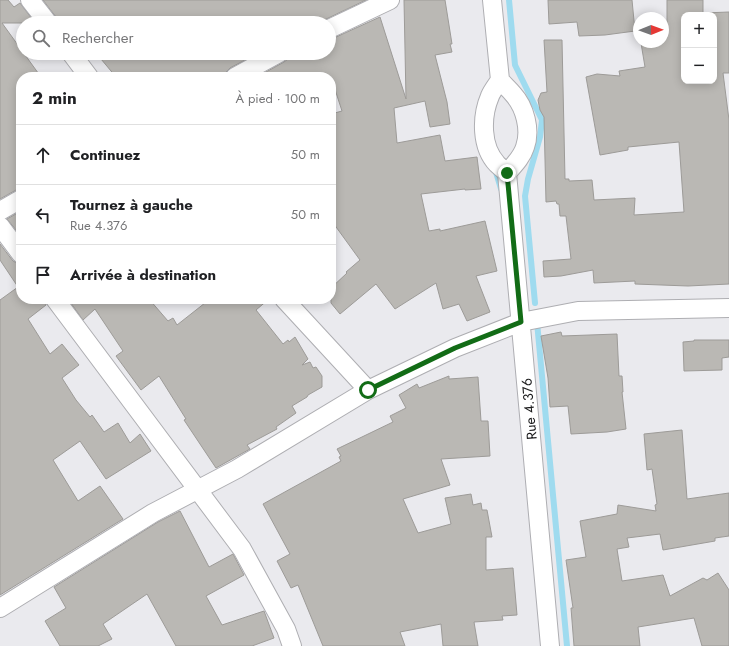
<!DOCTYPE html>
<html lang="fr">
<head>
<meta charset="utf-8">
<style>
  :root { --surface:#fff; --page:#f2f2f2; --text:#202124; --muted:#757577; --line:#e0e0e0 }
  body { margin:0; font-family:Jost,sans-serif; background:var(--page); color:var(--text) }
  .controls { position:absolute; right:12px; top:12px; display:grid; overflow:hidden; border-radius:8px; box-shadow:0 2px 10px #0003 }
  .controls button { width:36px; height:36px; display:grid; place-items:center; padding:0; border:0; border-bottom:1px solid var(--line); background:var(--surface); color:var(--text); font:20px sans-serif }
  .compass { position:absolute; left:633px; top:12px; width:36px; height:36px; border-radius:50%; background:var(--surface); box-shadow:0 2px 10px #0003; rotate:89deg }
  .stop { position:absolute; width:12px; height:12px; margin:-9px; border:3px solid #126c16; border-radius:50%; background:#fff }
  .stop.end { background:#126c16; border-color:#fff; box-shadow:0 1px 4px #0008 }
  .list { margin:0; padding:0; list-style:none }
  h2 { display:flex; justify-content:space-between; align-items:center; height:52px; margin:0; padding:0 16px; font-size:17px }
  h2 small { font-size:13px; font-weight:400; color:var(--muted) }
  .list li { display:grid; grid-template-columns:26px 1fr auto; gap:12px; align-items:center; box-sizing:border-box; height:60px; padding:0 16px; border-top:1px solid var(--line) }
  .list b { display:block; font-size:15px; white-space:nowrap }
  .list p { margin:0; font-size:13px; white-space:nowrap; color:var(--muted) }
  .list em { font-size:13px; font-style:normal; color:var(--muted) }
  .icon { flex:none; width:22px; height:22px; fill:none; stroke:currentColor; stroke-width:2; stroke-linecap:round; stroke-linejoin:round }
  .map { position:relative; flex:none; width:729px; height:646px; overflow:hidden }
  .search { position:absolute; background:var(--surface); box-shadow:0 2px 10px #0003; left:16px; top:16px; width:320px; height:44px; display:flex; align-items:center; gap:10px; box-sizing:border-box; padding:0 14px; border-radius:22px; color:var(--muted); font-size:15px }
  .panel { position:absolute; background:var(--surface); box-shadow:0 2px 10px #0003; left:16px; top:72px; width:320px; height:232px; border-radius:16px }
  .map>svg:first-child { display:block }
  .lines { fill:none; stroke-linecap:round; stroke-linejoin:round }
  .stream { stroke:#9fdbef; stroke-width:6 }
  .building { fill:#bab8b4; stroke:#9d9b98; fill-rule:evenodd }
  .street-casing { stroke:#aeaeb2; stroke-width:20 }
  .street { stroke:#fff; stroke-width:18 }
  .route { stroke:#126c16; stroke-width:5 }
  .labels { text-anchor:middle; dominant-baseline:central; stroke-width:3; stroke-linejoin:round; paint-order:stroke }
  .street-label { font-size:14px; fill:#1a1a1b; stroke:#fff }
</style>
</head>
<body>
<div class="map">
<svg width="729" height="646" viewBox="0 0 729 646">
  <rect width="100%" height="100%" fill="#eaeaee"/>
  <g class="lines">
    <path class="stream" d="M509,0L515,65L542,120L540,137L528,179L525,196L535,303
      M495,169L501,189
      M537,322L567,646"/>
  </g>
  <path class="building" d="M0,0H8L14,7L20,3L35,23H2L41,77H21V189L16,190L0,199Z
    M43,0H366L324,20L320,23H58L56,17Z
    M404,0H445L452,44H450L452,52L435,55L447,102L450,124L430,127L425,101L394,108L397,143L440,135L445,161L477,157L481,189L465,190V189L421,194L429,231L440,229V231L485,221L497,271L476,276L490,312L467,321L459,304L443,309L436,283L395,309L376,284L340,314L331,303V288L347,273L346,272L360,260L331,220V114L342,111L331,77H257L284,62L288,59L289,54L292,53H329V39L334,38L380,17L406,99Z
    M548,0H632L635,31L605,35L579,36L577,22L549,24Z
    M667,0H703V13L729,12V73H723L729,120V284L688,286L635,284V281L594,283L593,270L561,276L544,277L543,261L571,259L566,216H560L559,204H557L556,201L546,202L544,117L540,110L538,100L541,93L547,92L544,40H562L565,179H569V181L592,180L594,200L635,198L634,215L684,212L679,142L628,147V150L600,155L586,77L597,74L620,76L619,71L645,67L641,43L663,42V39L667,38ZM684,15H714V81H684Z
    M96,53H256V54L230,68L226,72L225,77H116Z
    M21,211V236L7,219Z
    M0,244L13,261L17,263L21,264V299H45L46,305L28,319L50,354L62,344L79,365L62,378L76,400L90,417L92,415L104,432L118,423L130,443L140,434L151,451L106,479L80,441L53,460L78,501L100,486L123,519L0,595V300L18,287L0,260Z
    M68,299H149L168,321L173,318L177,325L210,299H269L256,310L283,344L288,340L289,342L295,337L308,359L302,365L310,362L313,368L316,367L322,376V387L308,395L307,397L292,406L296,413L276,427L277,429L247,445L250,449L216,468L184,420L186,419L159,376L141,390L116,356L123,351L95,309L83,320Z
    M561,332L562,336L617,334L619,376H622L623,392H622L626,429L607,432L571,434L568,406L550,407L548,378L541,336Z
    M694,340H729V357L722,358V370L684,371L683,342L694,341Z
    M449,376V379L478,377L481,421H488L490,456L441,459L450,485L403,499L418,533L451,524L445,498L471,494L473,505L481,503L482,510H487L492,537H486V570L513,568L517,615L502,616L503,620L474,622L478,646H443L441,624L400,632L405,646H323L298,585L291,588L277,561L290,554L263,504L341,461L339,457L341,456L337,449L393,422L390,416L406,408L399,395L417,384L419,388Z
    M682,430L687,499L729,493V536L715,538V541L663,550L660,534L627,538L629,547L617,549L622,581L663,575L670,596L703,578L707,580L718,573L729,590V646H702L694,618L638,627L640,646H574L571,608H573L566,560L586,557L580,521L617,514L618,505L656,511L655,505L657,504L652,469L647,470L644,434Z
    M180,511L209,567L233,554L244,575L206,596L222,625L264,611L274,638L252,646H176L147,594L103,624L112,639L98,646H60L45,621L66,608L54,587L158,522Z"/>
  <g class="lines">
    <defs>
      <path id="street" d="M30,0L48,23
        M492,0L500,80
        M329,29L390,0
        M71,53L89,77
        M235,77L279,53
        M500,80C504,85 509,89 513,94C525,107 531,130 525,147C522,157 514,165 507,173
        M500,80C496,86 492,91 490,96C481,117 481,147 497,164C500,167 504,170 507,173
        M507,173L550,646
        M0,211L21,199
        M0,226L21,254
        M55,299L242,549L286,629L292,646
        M284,299L368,390
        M0,608L153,513L237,469L368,390L455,348L521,322L578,311L729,308"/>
    </defs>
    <use href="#street" class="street-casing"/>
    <use href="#street" class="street"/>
  </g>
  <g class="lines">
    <path class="route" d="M368,390L455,348L521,322L507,173"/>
  </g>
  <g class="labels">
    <g class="street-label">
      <text transform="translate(529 409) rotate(-95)">Rue 4.376</text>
    </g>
  </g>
</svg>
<div class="controls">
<button>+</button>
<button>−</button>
</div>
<svg class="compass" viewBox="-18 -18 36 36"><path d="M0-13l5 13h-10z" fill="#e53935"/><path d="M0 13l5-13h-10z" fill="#757577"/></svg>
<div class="stop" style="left:368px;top:390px"></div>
<div class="stop end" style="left:507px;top:173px"></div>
<div class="search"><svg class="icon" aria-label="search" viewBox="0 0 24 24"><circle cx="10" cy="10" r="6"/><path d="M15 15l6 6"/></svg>Rechercher</div>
<section class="panel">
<h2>2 min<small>À pied · 100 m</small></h2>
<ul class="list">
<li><svg class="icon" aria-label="ahead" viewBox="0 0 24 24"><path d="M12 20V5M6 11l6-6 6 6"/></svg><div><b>Continuez</b></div><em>50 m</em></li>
<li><svg class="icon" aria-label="left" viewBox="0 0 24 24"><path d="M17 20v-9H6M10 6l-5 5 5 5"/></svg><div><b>Tournez à gauche</b><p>Rue 4.376</p></div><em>50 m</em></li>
<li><svg class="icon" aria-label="arrive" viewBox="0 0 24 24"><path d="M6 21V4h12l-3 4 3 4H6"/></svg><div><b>Arrivée à destination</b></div></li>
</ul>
</section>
</div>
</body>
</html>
